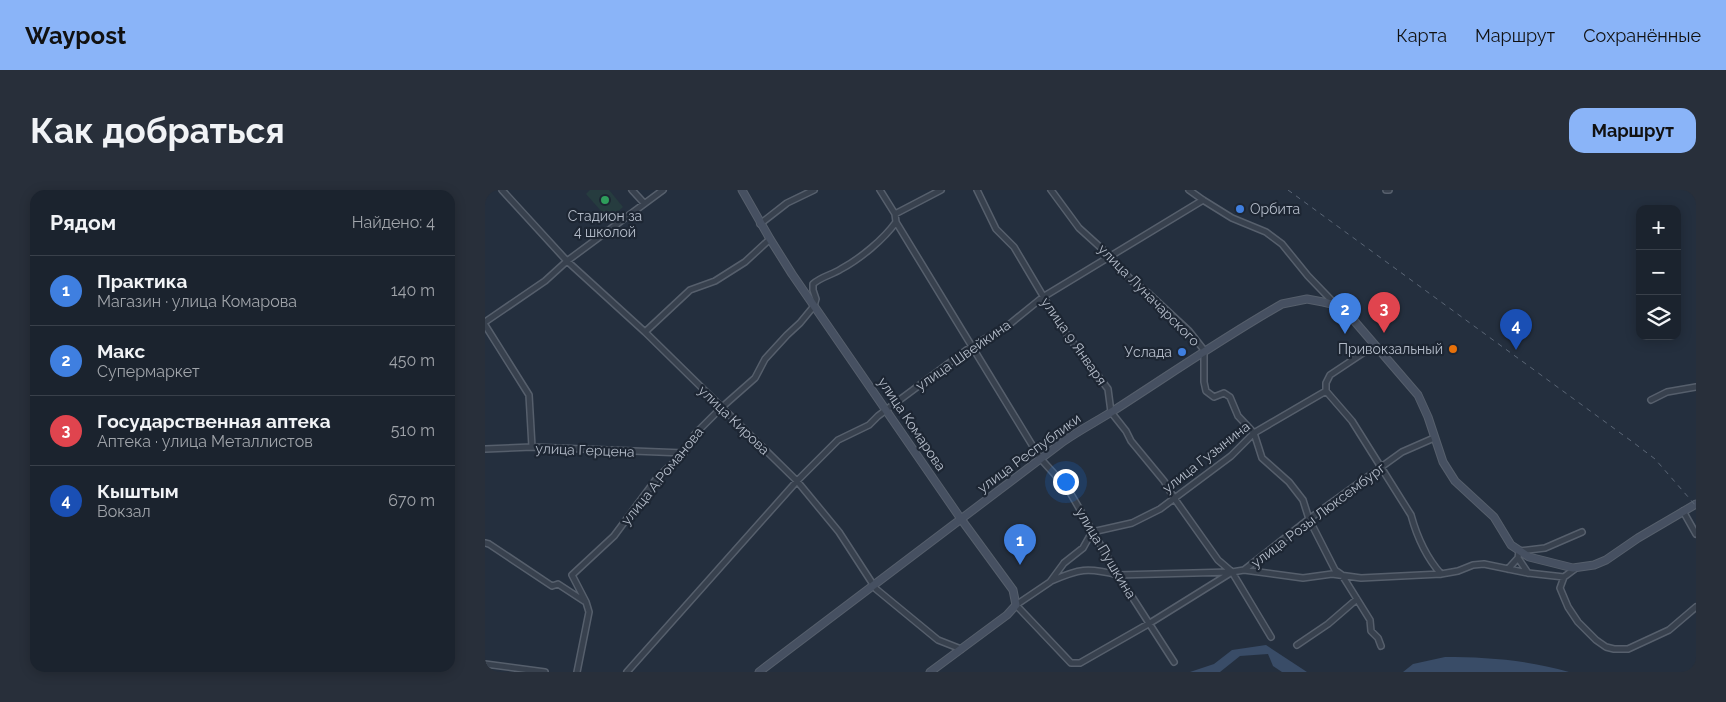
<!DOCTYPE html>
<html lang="ru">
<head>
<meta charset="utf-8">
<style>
  :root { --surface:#1b232e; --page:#282f3a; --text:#f1f3f6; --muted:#a0a4aa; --line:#39404a; --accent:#8ab4f8 }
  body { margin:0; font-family:Raleway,sans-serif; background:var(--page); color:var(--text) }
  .controls { position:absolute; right:15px; top:15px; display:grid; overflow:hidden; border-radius:10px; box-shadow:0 2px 12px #0003 }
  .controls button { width:45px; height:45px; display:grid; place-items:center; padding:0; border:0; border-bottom:1px solid var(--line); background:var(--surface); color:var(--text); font:25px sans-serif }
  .you { position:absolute; left:580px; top:291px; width:18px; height:18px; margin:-12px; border:4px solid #fff; border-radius:50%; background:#1a73e8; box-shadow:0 0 0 8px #1a73e833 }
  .badge { display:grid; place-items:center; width:32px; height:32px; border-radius:50%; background:var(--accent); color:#fff; font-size:16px; font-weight:700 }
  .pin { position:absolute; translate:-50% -41px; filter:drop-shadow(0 1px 2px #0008) }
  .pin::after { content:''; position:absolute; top:26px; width:18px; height:15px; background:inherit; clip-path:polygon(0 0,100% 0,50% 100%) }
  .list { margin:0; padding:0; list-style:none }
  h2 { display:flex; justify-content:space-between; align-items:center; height:65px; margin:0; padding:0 20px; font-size:21px }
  h2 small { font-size:16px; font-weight:400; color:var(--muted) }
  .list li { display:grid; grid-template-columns:32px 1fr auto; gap:15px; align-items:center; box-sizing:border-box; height:70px; padding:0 20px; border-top:1px solid var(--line) }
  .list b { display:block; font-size:19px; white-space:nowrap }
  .list p { margin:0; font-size:16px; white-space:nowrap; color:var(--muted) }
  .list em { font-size:16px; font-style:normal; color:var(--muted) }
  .icon { flex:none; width:28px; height:28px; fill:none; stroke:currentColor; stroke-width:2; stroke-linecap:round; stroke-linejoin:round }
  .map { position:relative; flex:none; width:1211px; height:482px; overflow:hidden; border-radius:15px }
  header { display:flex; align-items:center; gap:30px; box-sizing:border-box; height:70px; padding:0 25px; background:var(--accent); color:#111 }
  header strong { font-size:24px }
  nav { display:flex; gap:28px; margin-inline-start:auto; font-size:18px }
  .intro { display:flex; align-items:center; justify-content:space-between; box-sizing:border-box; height:120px; padding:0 30px }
  h1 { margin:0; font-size:35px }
  .button { padding:12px 22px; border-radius:15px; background:var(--accent); color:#111; font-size:18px; font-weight:700 }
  main { display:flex; gap:30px; padding:0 30px }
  aside { flex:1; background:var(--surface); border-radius:15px; box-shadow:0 2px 12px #0003 }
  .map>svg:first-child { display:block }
  .green { fill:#263c3f }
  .water { fill:#394c67 }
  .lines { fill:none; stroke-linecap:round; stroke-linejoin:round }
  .street-casing { stroke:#565f6c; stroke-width:8 }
  .secondary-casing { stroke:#565f6c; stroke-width:9 }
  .street { stroke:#38414e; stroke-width:5 }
  .secondary { stroke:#465061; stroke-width:7 }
  .rail { stroke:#5a6575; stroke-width:1; stroke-dasharray:5 5; stroke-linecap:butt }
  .leisure-dot { fill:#2e9e5b; stroke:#1d2633; stroke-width:2 }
  .shop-dot { fill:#3f7fe0; stroke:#1d2633; stroke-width:2 }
  .food-dot { fill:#e8710a; stroke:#1d2633; stroke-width:2 }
  .labels { text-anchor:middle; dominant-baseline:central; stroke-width:4.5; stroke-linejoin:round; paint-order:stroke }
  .poi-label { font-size:14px; fill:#b4bcc9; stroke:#1d2633; text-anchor:end }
  .street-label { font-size:14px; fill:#b4bcc9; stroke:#1d2633 }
</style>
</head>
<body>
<header>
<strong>Waypost</strong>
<nav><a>Карта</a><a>Маршрут</a><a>Сохранённые</a></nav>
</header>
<div class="intro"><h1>Как добраться</h1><a class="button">Маршрут</a></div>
<main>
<aside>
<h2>Рядом<small>Найдено: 4</small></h2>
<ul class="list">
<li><span class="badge" style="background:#3f7fe0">1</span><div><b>Практика</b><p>Магазин · улица Комарова</p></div><em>140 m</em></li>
<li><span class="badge" style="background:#3f7fe0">2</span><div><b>Макс</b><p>Супермаркет</p></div><em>450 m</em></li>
<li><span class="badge" style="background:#e0444e">3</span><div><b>Государственная аптека</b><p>Аптека · улица Металлистов</p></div><em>510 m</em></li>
<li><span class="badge" style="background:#1a4fb4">4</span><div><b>Кыштым</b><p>Вокзал</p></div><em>670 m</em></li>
</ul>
</aside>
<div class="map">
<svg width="1211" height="482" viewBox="0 0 1211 482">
  <rect width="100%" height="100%" fill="#242f3e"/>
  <path class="green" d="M105,0H124L138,17L124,30L101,4Z"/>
  <path class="water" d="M781,455L822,482H797L788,476L783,464L755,466L735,482H705L729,474L747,460Z
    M960,467C1001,467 1044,470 1084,482H918L928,474Z"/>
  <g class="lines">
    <defs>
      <path id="street" d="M17,0L82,71L160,142L312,291L354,342L391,399L453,450L476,459
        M147,0L159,13
        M395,0L410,24L411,32L555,268L583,299L633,385L689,472
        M492,0L511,39L529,57L577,138L623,199L626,222L641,241L646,251L679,291L689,308L733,370L747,382L786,447
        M566,0L594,38L625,66L648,92L662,102L704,141L719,160V192L721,201L729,207L739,203L745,207L753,226L769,243L777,268L804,292L818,310L824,329L850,380L857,385L885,430L886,441L893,448L896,456
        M704,0L718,10L747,28L781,42L797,54L823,86L851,115
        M901,0H904
        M410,24L456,0
        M275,34L302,13L329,0
        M0,132L60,91L82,71L178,0
        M0,135L44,205L47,257
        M160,142L205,100L230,91L260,72L285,49
        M890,155L845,185L841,193V201L769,243L746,266L675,319L647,333L607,342L598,358L579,373L565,392L531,415L586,473H595L665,433L747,382L759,380L824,329L917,262L949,248
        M841,201L867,231L926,325C932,347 941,367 956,384
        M1166,210L1182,202L1211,197
        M0,259L47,257L199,263
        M1198,321L1211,344
        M0,353L4,354L67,396L73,394L99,411
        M1033,368L1043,383
        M1023,379L1033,368L1034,361L1060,358L1097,342
        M759,380L818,388L847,384L876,388L956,384L973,381L988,375L999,374L1043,383L1079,387L1091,378
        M1079,387L1075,398L1083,417L1093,432L1111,450L1121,457L1129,459H1143L1184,440L1211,417
        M566,391C594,379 602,377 633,385L746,382
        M812,455L843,434L872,409
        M0,474L60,482
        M92,482L104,422L101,412L87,385L129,346L172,288L199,263L210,244L236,218L270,188L280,169L302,145L315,133L329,116L331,109L328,100V94C337,86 347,85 356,79C375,69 399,49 411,32
        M142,482L312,291L353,250L384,235L393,226L487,156L521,137L558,107L718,10"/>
      <path id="secondary" d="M257,0L285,49L307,84L476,329L528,400L531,415L522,425L445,482
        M274,482L579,251C595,240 612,231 628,221C684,185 739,147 797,114L822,109L838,112L851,115L865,126L933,205L943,227L958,272L970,291L1009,327L1026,355L1044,367L1088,378L1109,375L1121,370L1153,348L1211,314"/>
    </defs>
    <use href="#street" class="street-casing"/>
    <use href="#secondary" class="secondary-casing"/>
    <use href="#street" class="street"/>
    <use href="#secondary" class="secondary"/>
    <path class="rail" d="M803,0L1149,253L1170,269L1211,316"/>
  </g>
  <circle class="leisure-dot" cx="120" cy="10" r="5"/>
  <g class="shop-dot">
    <circle cx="755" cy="19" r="5"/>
    <circle cx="697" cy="162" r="5"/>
  </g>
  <circle class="food-dot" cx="968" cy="159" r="5"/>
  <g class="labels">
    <g class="poi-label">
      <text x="765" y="19" text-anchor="start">Орбита</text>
      <text x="120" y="26" text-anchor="middle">Стадион за<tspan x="120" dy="16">4 школой</tspan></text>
      <text x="958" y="159">Привокзальный</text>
      <text x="687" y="162">Услада</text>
    </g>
    <g class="street-label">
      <text transform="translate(664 105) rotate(45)">улица Луначарского</text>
      <text transform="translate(589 151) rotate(55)">улица 9 Января</text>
      <text transform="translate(478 165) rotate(-35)">улица Швейкина</text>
      <text transform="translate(249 230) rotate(44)">улица Кирова</text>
      <text transform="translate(427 234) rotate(56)">улица Комарова</text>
      <text transform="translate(100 260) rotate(2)">улица Герцена</text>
      <text transform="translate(544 263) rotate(-36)">улица Республики</text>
      <text transform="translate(721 267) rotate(-38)">улица Гузынина</text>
      <text transform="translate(177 286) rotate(-51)">улица А.Романова</text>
      <text transform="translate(833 325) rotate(-37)">улица Розы Люксембург</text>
      <text transform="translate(621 363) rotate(59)">улица Пушкина</text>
    </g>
  </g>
</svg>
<div class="controls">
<button>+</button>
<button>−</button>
<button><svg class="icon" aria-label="layers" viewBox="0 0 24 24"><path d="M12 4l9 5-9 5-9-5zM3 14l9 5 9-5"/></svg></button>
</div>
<div class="you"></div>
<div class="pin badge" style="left:535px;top:375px;background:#3f7fe0">1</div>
<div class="pin badge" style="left:860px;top:144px;background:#3f7fe0">2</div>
<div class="pin badge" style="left:899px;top:143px;background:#e0444e">3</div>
<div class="pin badge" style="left:1031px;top:160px;background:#1a4fb4">4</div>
</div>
</main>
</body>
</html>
